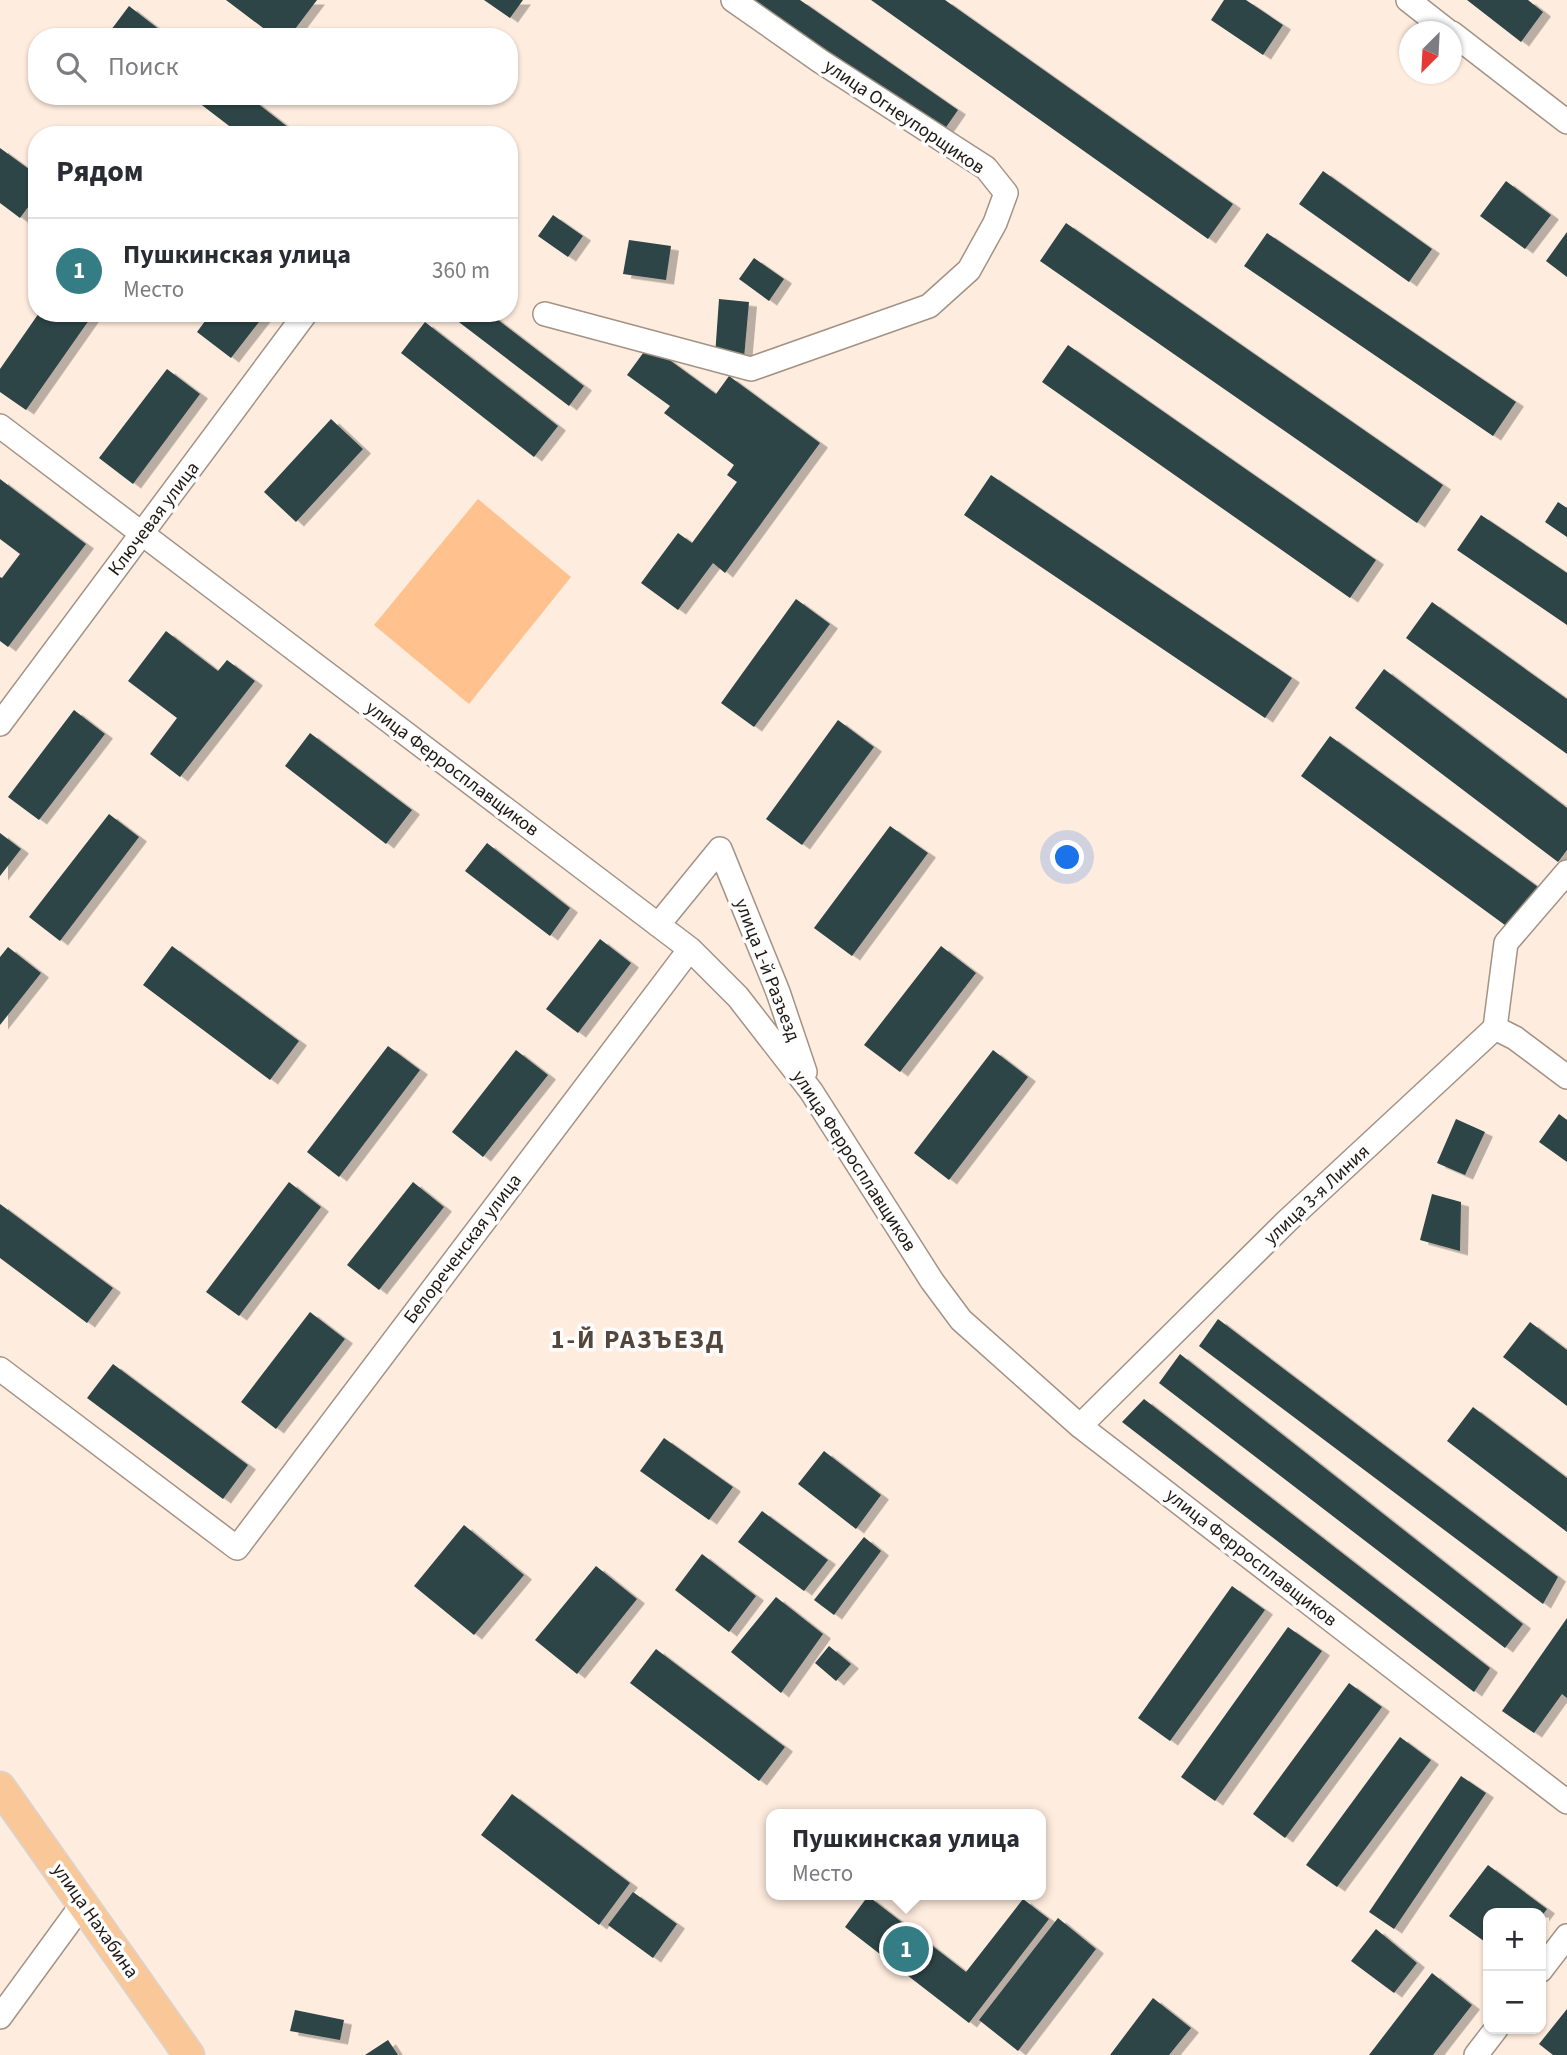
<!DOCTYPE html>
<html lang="ru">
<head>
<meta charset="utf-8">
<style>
  :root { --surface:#fff; --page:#f7f7f7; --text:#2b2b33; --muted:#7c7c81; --line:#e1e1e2; --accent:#357d84 }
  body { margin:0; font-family:"Source Sans 3",sans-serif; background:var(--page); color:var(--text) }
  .controls { position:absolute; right:21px; bottom:21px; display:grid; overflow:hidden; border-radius:14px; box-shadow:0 2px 5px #0004 }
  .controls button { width:63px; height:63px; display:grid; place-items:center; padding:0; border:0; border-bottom:2px solid var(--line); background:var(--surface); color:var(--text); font:35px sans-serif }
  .compass { position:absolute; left:1399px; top:21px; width:63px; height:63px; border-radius:50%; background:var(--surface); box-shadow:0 2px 5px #0004; rotate:204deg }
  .you { position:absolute; left:1068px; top:858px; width:24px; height:24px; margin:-18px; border:5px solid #fff; border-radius:50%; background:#1a73e8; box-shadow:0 0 0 10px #1a73e833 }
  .badge { display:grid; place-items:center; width:46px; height:46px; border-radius:50%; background:var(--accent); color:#fff; font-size:23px; font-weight:700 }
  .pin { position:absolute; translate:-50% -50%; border:4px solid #fff; box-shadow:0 2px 7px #0006 }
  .popup { position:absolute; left:766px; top:1809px; width:280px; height:91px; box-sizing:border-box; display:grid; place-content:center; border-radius:14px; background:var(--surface); filter:drop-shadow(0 2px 5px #0005); font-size:23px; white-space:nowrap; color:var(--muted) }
  .popup b { font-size:26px; color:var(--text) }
  .popup::after { content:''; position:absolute; left:50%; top:100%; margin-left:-14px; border:14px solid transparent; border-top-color:var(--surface) }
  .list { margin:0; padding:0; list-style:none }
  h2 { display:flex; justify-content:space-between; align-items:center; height:91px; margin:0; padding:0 28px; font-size:30px }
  h2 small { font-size:23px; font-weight:400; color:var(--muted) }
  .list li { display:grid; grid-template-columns:46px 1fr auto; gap:21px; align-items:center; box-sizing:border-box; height:105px; padding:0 28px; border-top:2px solid var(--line) }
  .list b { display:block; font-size:26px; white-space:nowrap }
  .list p { margin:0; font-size:23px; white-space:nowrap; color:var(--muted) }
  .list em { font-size:23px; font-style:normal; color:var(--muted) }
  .icon { flex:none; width:38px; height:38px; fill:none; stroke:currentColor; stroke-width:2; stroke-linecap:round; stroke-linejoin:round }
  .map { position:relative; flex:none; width:1567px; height:2055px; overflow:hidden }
  .search { position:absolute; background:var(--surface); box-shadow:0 2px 5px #0004; left:28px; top:28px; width:490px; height:77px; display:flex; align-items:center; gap:18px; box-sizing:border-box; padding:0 24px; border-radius:28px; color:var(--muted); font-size:26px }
  .panel { position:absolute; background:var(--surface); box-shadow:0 2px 5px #0004; left:28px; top:126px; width:490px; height:196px; border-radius:28px }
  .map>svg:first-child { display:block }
  .green { fill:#ffc18d }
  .building { fill:#2e4446; filter:url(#shadow) }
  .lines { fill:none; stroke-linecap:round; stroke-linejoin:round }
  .minor-casing { stroke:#a39385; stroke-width:26 }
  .major-casing { stroke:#d6d5d5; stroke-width:33 }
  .minor { stroke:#fff; stroke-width:23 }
  .major { stroke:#fac898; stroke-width:30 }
  .labels { text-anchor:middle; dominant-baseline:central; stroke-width:7; stroke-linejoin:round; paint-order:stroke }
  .street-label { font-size:19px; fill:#1e1813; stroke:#fdfdfd }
  .district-label { font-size:26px; font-weight:bold; letter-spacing:2px; fill:#54463a; stroke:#fdfdfd }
</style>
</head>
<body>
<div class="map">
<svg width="1567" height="2055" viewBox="0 0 1567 2055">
  <defs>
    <filter id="shadow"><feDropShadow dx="8" dy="4.5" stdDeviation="0" flood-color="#0004"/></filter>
  </defs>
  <rect width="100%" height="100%" fill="#feecde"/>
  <path class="green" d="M478,499L571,577L469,704L374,625Z"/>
  <path class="building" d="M226,0H317L289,37H275Z
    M484,0H523L510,18Z
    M751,0H800L958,110L942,133Z
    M871,0H945L1233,204L1208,239Z
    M1224,0H1246L1283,25L1263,55L1211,20Z
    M1467,0H1528L1543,12L1521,42Z
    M129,6L169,37H112L108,34Z
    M190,96H248L298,135H241Z
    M0,148L37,175V195L20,218L0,203Z
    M1323,171L1432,249L1409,282L1299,204Z
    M1506,181L1551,215L1525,249L1480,216Z
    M553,215L583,236L568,257L538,236Z
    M1066,223L1443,485L1417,523L1040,261Z
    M1567,232V277L1546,261Z
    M1267,233L1516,402L1493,436L1244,266Z
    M629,240L671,246L666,280L623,274Z
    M754,258L784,279L769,301L739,279Z
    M719,299L749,302L744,358L715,356Z
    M39,313H94L26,410L0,392V369Z
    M211,313H266L231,358L197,332Z
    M447,313H489L584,386L569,406Z
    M425,322L558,426L534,457L401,353Z
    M649,345L716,394L729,376L820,443L725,573L713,563L678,610L641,583L678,533L692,543L737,482L727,475L734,465L664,413L670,406L627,375Z
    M1068,345L1376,560L1350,598L1042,382Z
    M167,369L200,394L133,484L99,458Z
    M331,419L363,449L296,522L264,492Z
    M991,475L1292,678L1265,718L964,515Z
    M0,479L86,544L8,647L0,641V577L2,578L20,554L0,539Z
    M1558,502L1567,508V537L1545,522Z
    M1481,515L1567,573V625L1457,550Z
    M796,599L830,624L754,727L721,703Z
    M1432,602L1567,699V754L1406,638Z
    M166,631L218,671L227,660L255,681L180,777L150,754L177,718L128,681Z
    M1384,669L1567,808V850L1558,862L1355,708Z
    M74,710L105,734L39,820L8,797Z
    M838,720L874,747L802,845L766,819Z
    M310,733L412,810L386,844L285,766Z
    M1330,736L1538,887L1509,928L1301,776Z
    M109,814L139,837L60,941L29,917Z
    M890,826L928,853L852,956L814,928Z
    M0,833L21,849L0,876Z
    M487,843L570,908L550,936L465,871Z
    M600,939L631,963L578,1033L546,1009Z
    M172,946L299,1041L270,1080L143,985Z
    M941,946L976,973L900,1072L864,1045Z
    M8,947L41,973L0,1025V957Z
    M388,1046L420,1070L339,1177L307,1152Z
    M516,1050L548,1075L483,1157L452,1132Z
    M993,1050L1028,1077L949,1180L914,1153Z
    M1559,1114L1567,1120V1162L1539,1142Z
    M1456,1119L1485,1132L1465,1175L1437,1163Z
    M289,1182L321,1207L239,1316L206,1292Z
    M413,1182L444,1207L379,1290L347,1265Z
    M1432,1194L1461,1202L1460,1251L1420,1240Z
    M0,1204L113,1288L87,1323L0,1258Z
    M310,1312L345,1339L276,1429L241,1402Z
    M1218,1319L1558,1577L1543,1604L1199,1346Z
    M1530,1322L1567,1350V1406L1503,1357Z
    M1180,1354L1523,1624L1505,1648L1159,1383Z
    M113,1364L248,1465L223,1499L87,1398Z
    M1144,1399L1490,1668L1474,1692L1122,1422Z
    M1473,1407L1567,1478V1532L1447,1441Z
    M664,1438L733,1487L709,1520L640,1471Z
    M824,1451L881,1495L856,1529L798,1484Z
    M762,1511L828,1560L804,1591L738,1542Z
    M464,1525L524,1575L474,1635L414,1586Z
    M864,1537L881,1551L834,1615L814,1600Z
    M702,1554L756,1596L729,1632L675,1590Z
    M596,1566L637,1599L577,1674L535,1640Z
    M1232,1586L1265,1610L1170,1741L1138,1718Z
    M776,1597L823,1634L781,1693L731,1652Z
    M1567,1618V1698L1562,1694L1534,1733L1502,1711Z
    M1288,1627L1322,1651L1215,1801L1181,1777Z
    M829,1646L851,1664L836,1681L815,1663Z
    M656,1649L785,1747L759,1781L630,1683Z
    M1349,1683L1382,1707L1285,1838L1253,1814Z
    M1400,1737L1431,1760L1337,1887L1306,1865Z
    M1461,1776L1486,1793L1394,1929L1369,1912Z
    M512,1794L630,1883L599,1925L481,1835Z
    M1488,1865L1547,1909L1541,1917V1913H1488V1944L1449,1916Z
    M633,1892L677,1924L653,1958L608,1925Z
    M868,1896L966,1972L1023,1899L1049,1919L969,2023L845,1927Z
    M1058,1918L1096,1949L1018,2051L979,2020Z
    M1376,1929L1417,1963L1394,1993L1351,1961Z
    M1432,1973L1472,2005L1433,2055H1369Z
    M1153,1998L1191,2028L1169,2055H1110Z
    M1567,2009V2055H1553L1539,2044Z
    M295,2010L344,2020L340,2040L290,2031Z
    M388,2040L398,2055H365Z"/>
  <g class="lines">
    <defs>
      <path id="minor" d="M1408,0L1449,32
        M1452,33L1567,122
        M545,314L751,369L929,306L969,270L995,223L1006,193L986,168L820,61L733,0
        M0,426L690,949L738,997L811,1091L932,1281L961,1320L1080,1426L1567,1802
        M0,724L306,313
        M658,925L720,849L778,992L805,1072
        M1495,1028L1506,943L1567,872
        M0,1369L237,1548L690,949
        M1080,1426L1287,1221L1495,1028L1515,1038L1567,1077
        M1541,1970L1567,1936
        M0,2017L84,1902
        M1476,2055L1496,2029"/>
      <path id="major" d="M0,1787L189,2055"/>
    </defs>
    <use href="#minor" class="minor-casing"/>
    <use href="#major" class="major-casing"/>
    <use href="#minor" class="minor"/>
    <use href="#major" class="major"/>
  </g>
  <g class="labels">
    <g class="street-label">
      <text transform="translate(904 117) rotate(34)">улица Огнеупорщиков</text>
      <text transform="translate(154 519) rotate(-53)">Ключевая улица</text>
      <text transform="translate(452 769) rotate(37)">улица Ферросплавщиков</text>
      <text transform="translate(767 970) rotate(69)">улица 1-й Разъезд</text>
      <text transform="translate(854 1161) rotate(57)">улица Ферросплавщиков</text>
      <text transform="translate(1317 1195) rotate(-43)">улица 3-я Линия</text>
      <text transform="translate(463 1249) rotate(-53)">Белореченская улица</text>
      <text transform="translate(1251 1558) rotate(38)">улица Ферросплавщиков</text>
      <text transform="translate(95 1921) rotate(55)">улица Нахабина</text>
    </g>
    <g class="district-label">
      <text x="638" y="1339">1-Й РАЗЪЕЗД</text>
    </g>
  </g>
</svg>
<div class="controls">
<button>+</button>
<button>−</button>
</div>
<svg class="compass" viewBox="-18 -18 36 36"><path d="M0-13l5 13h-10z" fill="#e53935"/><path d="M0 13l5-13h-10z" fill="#7c7c81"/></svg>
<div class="you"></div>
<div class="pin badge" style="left:906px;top:1949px">1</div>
<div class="popup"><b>Пушкинская улица</b>Место</div>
<div class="search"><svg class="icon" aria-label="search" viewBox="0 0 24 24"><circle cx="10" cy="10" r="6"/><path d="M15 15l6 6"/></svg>Поиск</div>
<section class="panel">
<h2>Рядом<small></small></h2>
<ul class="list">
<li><span class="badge">1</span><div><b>Пушкинская улица</b><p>Место</p></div><em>360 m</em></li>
</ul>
</section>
</div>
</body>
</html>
